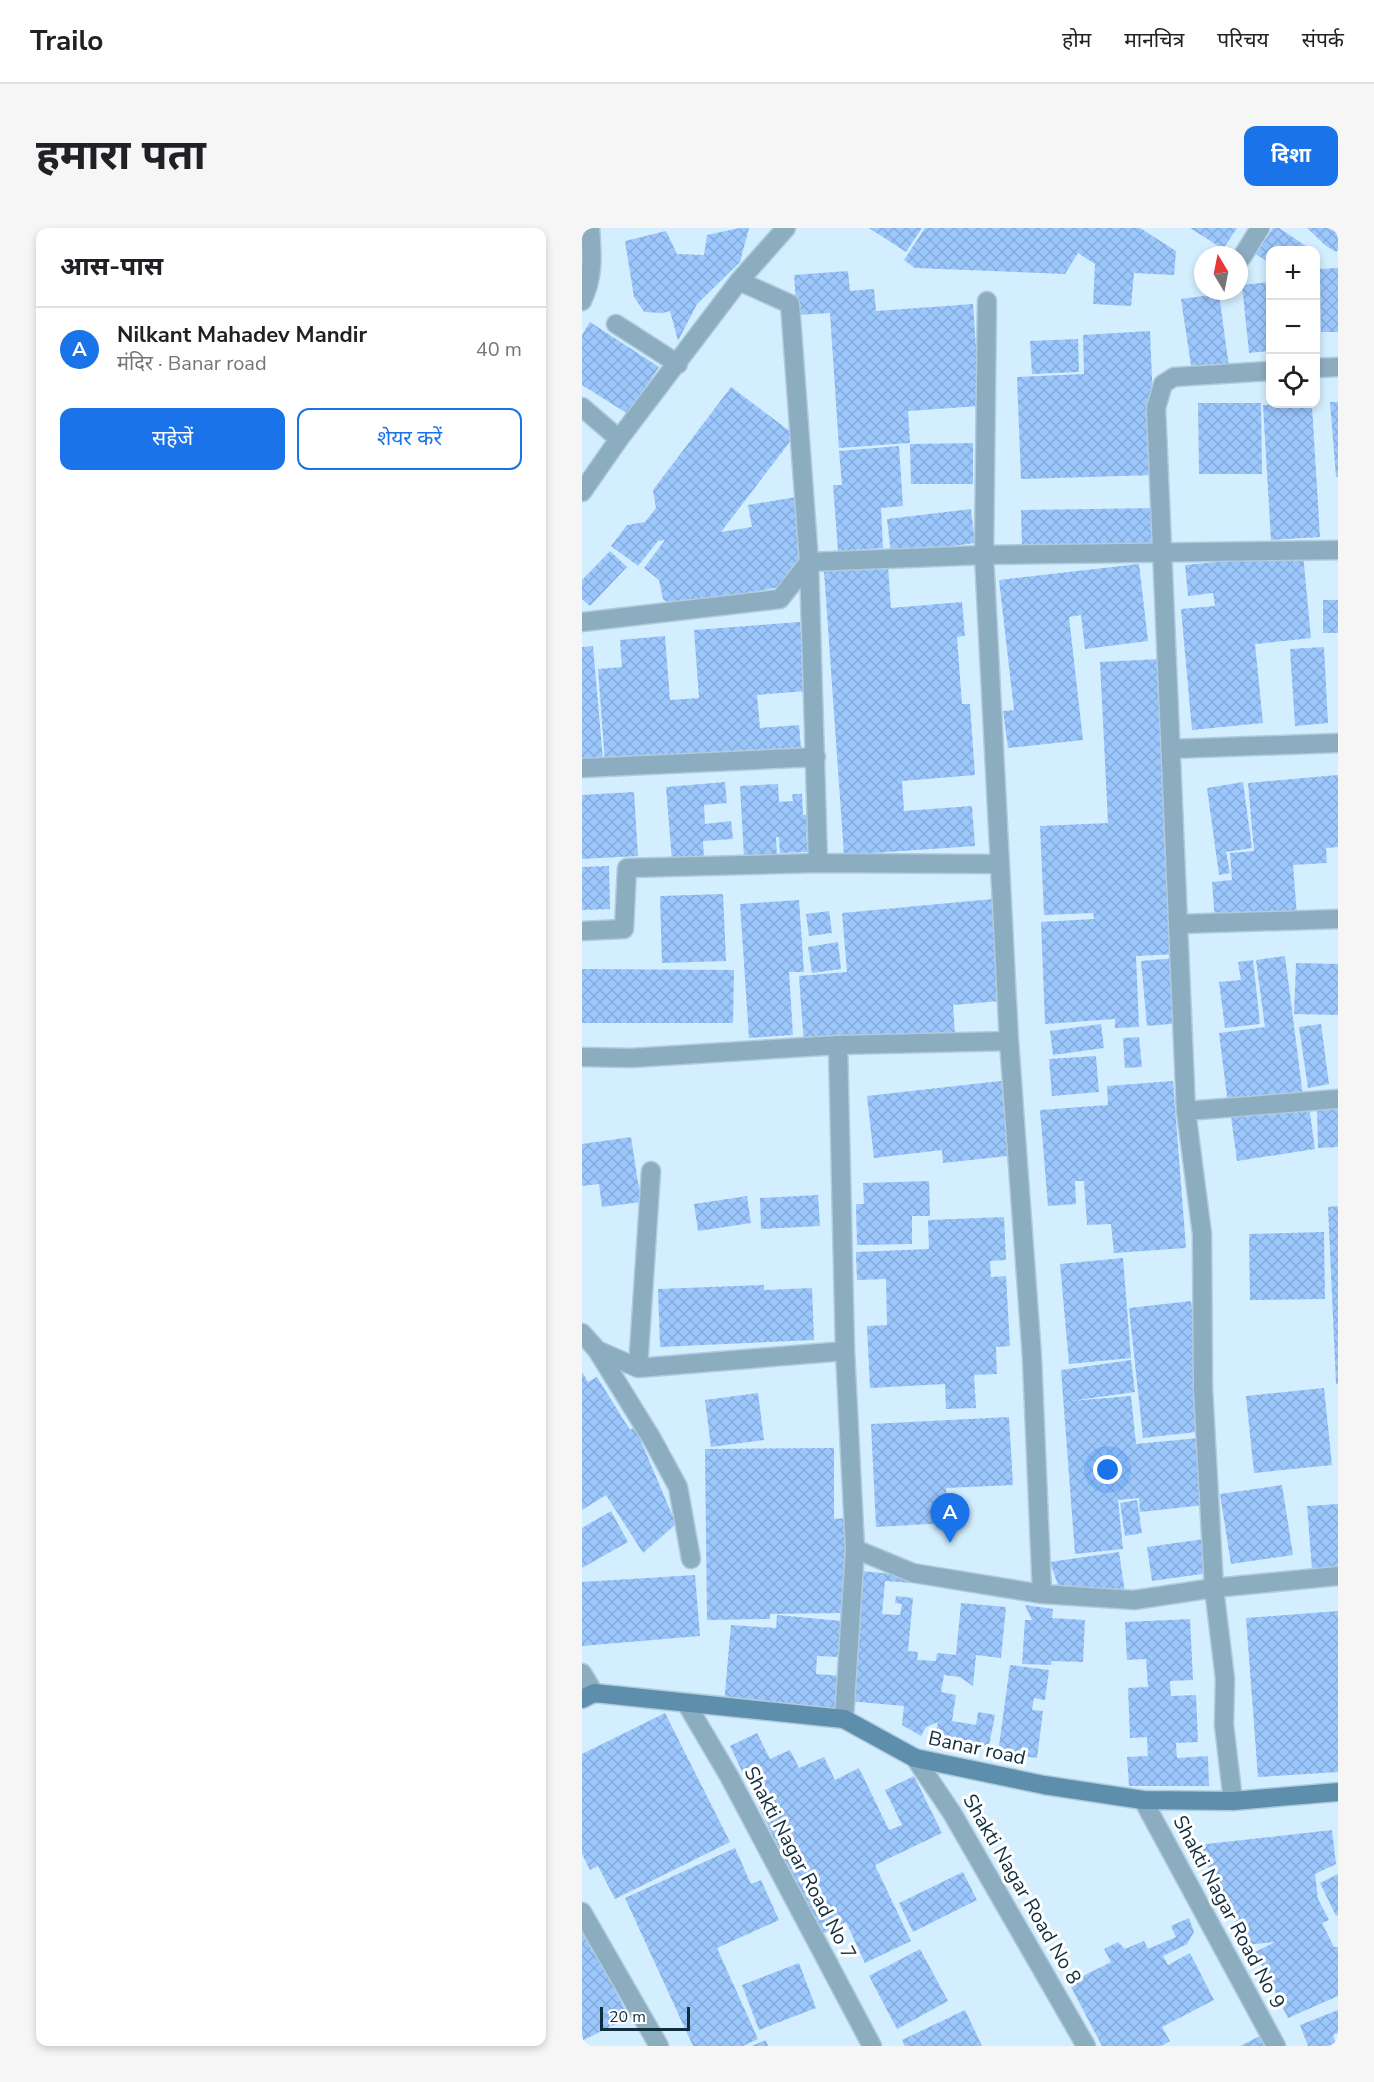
<!DOCTYPE html>
<html lang="hi">
<head>
<meta charset="utf-8">
<style>
  :root { --surface:#fff; --page:#f6f6f6; --text:#202124; --muted:#757577; --line:#e0e0e0; --accent:#1a73e8 }
  body { margin:0; font-family:"Nunito Sans","Noto Sans Devanagari",sans-serif; background:var(--page); color:var(--text) }
  .controls { position:absolute; right:18px; top:18px; display:grid; overflow:hidden; border-radius:12px; box-shadow:0 3px 9px #0003 }
  .controls button { width:54px; height:54px; display:grid; place-items:center; padding:0; border:0; border-bottom:2px solid var(--line); background:var(--surface); color:var(--text); font:30px sans-serif }
  .compass { position:absolute; left:612px; top:18px; width:54px; height:54px; border-radius:50%; background:var(--surface); box-shadow:0 3px 9px #0003; rotate:350deg }
  .scale { position:absolute; left:18px; bottom:15px; width:90px; box-sizing:border-box; padding-left:6px; border:3px solid #112e3e; border-top:0; font-size:16px; line-height:21px; white-space:nowrap; color:#112e3e; -webkit-text-stroke:4px #fff; paint-order:stroke }
  .you { position:absolute; left:526px; top:1242px; width:21px; height:21px; margin:-15px; border:4px solid #fff; border-radius:50%; background:#1a73e8; box-shadow:0 0 0 9px #1a73e833 }
  .badge { display:grid; place-items:center; width:39px; height:39px; border-radius:50%; background:var(--accent); color:#fff; font-size:20px; font-weight:700 }
  .pin { position:absolute; translate:-50% -50px; filter:drop-shadow(0 2px 3px #0008) }
  .pin::after { content:''; position:absolute; top:32px; width:21px; height:18px; background:inherit; clip-path:polygon(0 0,100% 0,50% 100%) }
  .list { margin:0; padding:0; list-style:none }
  h2 { display:flex; justify-content:space-between; align-items:center; height:78px; margin:0; padding:0 24px; font-size:26px }
  h2 small { font-size:20px; font-weight:400; color:var(--muted) }
  .list li { display:grid; grid-template-columns:39px 1fr auto; gap:18px; align-items:center; box-sizing:border-box; height:84px; padding:0 24px; border-top:2px solid var(--line) }
  .list b { display:block; font-size:22px; white-space:nowrap }
  .list p { margin:0; font-size:20px; white-space:nowrap; color:var(--muted) }
  .list em { font-size:20px; font-style:normal; color:var(--muted) }
  .actions { display:flex; gap:12px; padding:18px 24px }
  .actions a { flex:1; padding:14px 0; border:2px solid var(--accent); border-radius:12px; text-align:center; font-size:21px; color:var(--accent) }
  .actions .main { background:var(--accent); color:#fff }
  .icon { flex:none; width:33px; height:33px; fill:none; stroke:currentColor; stroke-width:2; stroke-linecap:round; stroke-linejoin:round }
  .map { position:relative; flex:none; width:756px; height:1818px; overflow:hidden; border-radius:12px }
  header { display:flex; align-items:center; gap:36px; box-sizing:border-box; height:84px; padding:0 30px; background:var(--surface); border-bottom:2px solid var(--line) }
  header strong { font-size:28px }
  nav { display:flex; gap:33px; margin-inline-start:auto; font-size:21px }
  .intro { display:flex; align-items:center; justify-content:space-between; box-sizing:border-box; height:144px; padding:0 36px }
  h1 { margin:0; font-size:42px }
  .button { padding:15px 27px; border-radius:12px; background:var(--accent); color:#fff; font-size:21px; font-weight:700 }
  main { display:flex; gap:36px; padding:0 36px }
  aside { flex:1; background:var(--surface); border-radius:12px; box-shadow:0 3px 9px #0003 }
  .map>svg:first-child { display:block }
  .building { fill:url(#building-cross-hatch) }
  .lines { fill:none; stroke-linecap:round; stroke-linejoin:round }
  .street-casing { stroke:#b0cbdc; stroke-width:21 }
  .secondary-casing { stroke:#b0cbdc; stroke-width:21 }
  .street { stroke:#8cadc0; stroke-width:18 }
  .secondary { stroke:#5d8eab; stroke-width:18 }
  .labels { text-anchor:middle; dominant-baseline:central; stroke-width:6; stroke-linejoin:round; paint-order:stroke }
  .street-label { font-size:20px; fill:#112e3e; stroke:#fff }
</style>
</head>
<body>
<header>
<strong>Trailo</strong>
<nav><a>होम</a><a>मानचित्र</a><a>परिचय</a><a>संपर्क</a></nav>
</header>
<div class="intro"><h1>हमारा पता</h1><a class="button">दिशा</a></div>
<main>
<aside>
<h2>आस-पास<small></small></h2>
<ul class="list">
<li><span class="badge">A</span><div><b>Nilkant Mahadev Mandir</b><p>मंदिर · Banar road</p></div><em>40 m</em></li>
</ul>
<div class="actions"><a class="main">सहेजें</a><a>शेयर करें</a></div>
</aside>
<div class="map">
<svg width="756" height="1818" viewBox="0 0 756 1818">
  <defs>
    <pattern id="building-cross-hatch" width="8" height="8" patternUnits="userSpaceOnUse" patternTransform="scale(1.5)"><rect width="8" height="8" fill="#9cc7fd"/><path d="M0 0l8 8M0 8l8-8" fill="none" stroke="#85abda"/></pattern>
  </defs>
  <rect width="100%" height="100%" fill="#d3eeff"/>
  <path class="building" d="M158,0H167L158,34L115,76L96,113L88,83L81,85L62,84L52,69L43,13L84,3L95,26L122,27L125,7Z
    M287,0H340L324,24Z
    M343,0H558L594,23L592,47L552,45L549,78L511,76L513,36L496,25L483,46L333,40L322,32Z
    M608,0H655L641,21Z
    M691,0H697L727,20L725,22H688V36L674,26Z
    M725,0H756V22L754,24L743,17Z
    M756,40V104H739L738,41Z
    M266,43L268,63L292,61L294,83L391,76L398,178L326,183L328,215L257,220L248,85L215,87L212,47Z
    M688,54V123L667,125L660,57Z
    M637,66L647,139L610,144L599,71Z
    M8,94L77,139L46,186L0,157V107Z
    M568,103L574,247L439,251L435,149L502,146L501,107Z
    M496,111L497,144L450,146L448,113Z
    M149,159L213,207L139,304L170,299L166,277L214,269L230,353L132,371L94,381L81,371L77,352L62,340L83,312L76,313L56,338L29,318L45,297L63,294L74,280L71,262Z
    M748,174H756V249H754Z
    M616,175H679L680,246H617Z
    M715,176V179L730,178L738,309L689,312L681,177Z
    M391,215V256H329L328,216Z
    M317,218L321,278L299,280L301,320L256,323L251,257H260L257,223Z
    M578,280V322L440,323L439,282Z
    M389,281L393,315L309,326L305,291Z
    M28,323L45,339L8,378L0,371V352Z
    M721,326L729,410L673,416L681,495L610,502L599,381L633,378L631,365L606,368L603,337Z
    M557,336L566,413L503,421L499,387L487,389L501,512L426,520L421,483L432,482L417,352Z
    M306,338L309,380L380,374L383,408L375,409L380,476H388L393,547L320,553L322,583L390,578L393,618L262,627L242,343Z
    M741,372H756V405H741Z
    M218,394L224,463L175,467L178,500L217,497L219,520L23,535L16,441L40,439L38,412L83,408L88,472L117,470L112,402Z
    M11,418L21,532L0,534V419Z
    M742,419L746,495L713,498L708,421Z
    M579,431L595,726L554,728L557,799L533,800V791L463,796L459,694L512,691L511,685L462,687L458,598L526,595L518,434Z
    M756,547V619L744,620L745,635L711,637L715,687L633,694L630,654L650,652L648,625L672,623L666,555Z
    M143,554L145,575L122,577L123,596L149,593L151,611L121,613L122,631L90,633L84,559Z
    M661,554L670,620L644,624L648,645L637,647L625,560Z
    M196,556L197,574L211,573L210,566H220L221,587L228,586L229,604H224L226,624L198,625L197,609H194L195,628L162,630L158,558Z
    M52,564L56,628L0,631V567Z
    M27,638L28,681L0,682V639Z
    M141,666L144,733L80,735L78,668Z
    M411,671L419,773L371,777L373,805L222,817L217,748L265,744L260,685Z
    M217,672L222,744H207L211,807L167,810L158,676Z
    M247,683L250,705L227,708L224,686Z
    M256,714L259,741L230,745L226,719Z
    M703,728L721,868L646,877L637,805L683,799L674,732Z
    M594,730L600,795L565,798L559,733Z
    M671,732L678,796L643,800L637,754L659,752L656,734Z
    M714,735L756,736V787L712,786Z
    M0,741L152,742L151,795H0Z
    M519,796L522,820L471,827L468,803Z
    M739,796L747,856L726,860L717,799Z
    M557,809L560,839L543,840L541,810Z
    M514,828L517,864L470,868L467,831Z
    M427,852L435,927L361,935L360,922L292,930L285,868Z
    M591,853L604,1020L532,1025L529,996L505,997L502,953H493L494,976L466,978L458,882L526,877L525,858Z
    M727,878L733,921L655,933L649,889Z
    M756,878V919L736,920L735,879Z
    M49,909L59,974L20,979L17,956L0,958V916Z
    M347,953L348,988H330V1016L275,1017L274,976H282L281,955Z
    M236,967L238,998L179,1001L178,970Z
    M165,968L169,995L116,1003L112,976Z
    M756,978V1156H754L746,979Z
    M422,989L424,1032L408,1033L409,1049L424,1048L428,1118L414,1119L415,1146L392,1147L394,1180L364,1181L363,1156L288,1160L285,1098L305,1097L304,1051L275,1052L274,1024L347,1021L346,992Z
    M742,1004L743,1071L668,1072L667,1006Z
    M541,1030L549,1130L487,1136L478,1036Z
    M182,1057V1062L230,1060L232,1112L78,1119L76,1061Z
    M609,1073L623,1203L561,1210L547,1080Z
    M549,1132L553,1164L488,1173L549,1168L554,1216L617,1210L623,1277L558,1284L557,1270L536,1272L541,1321L493,1326L479,1142Z
    M0,1144L6,1154L15,1149L48,1202L53,1199L94,1296L61,1325L24,1267L0,1282Z
    M742,1160L750,1237L672,1245L664,1168Z
    M176,1165L182,1212L129,1219L123,1172Z
    M427,1189L431,1257L364,1260L366,1295L294,1299L289,1196Z
    M252,1220V1291L263,1290L264,1385L188,1386V1391L125,1392L123,1221Z
    M700,1257L711,1327L649,1336L638,1266Z
    M555,1272L560,1305L543,1308L538,1275Z
    M756,1276V1339L730,1341L725,1278Z
    M29,1283L46,1314L0,1340V1300Z
    M622,1311L627,1345L570,1353L565,1319Z
    M537,1324L543,1365L476,1357L468,1334Z
    M279,1343L331,1348L330,1355L303,1353L300,1386L318,1387L320,1376L313,1375L314,1368L331,1370L326,1423L336,1424L335,1432L354,1433L355,1425L374,1427L379,1375L424,1379L419,1430L394,1427L391,1458L378,1449L362,1447L359,1464L374,1467L370,1493L394,1497L396,1484L413,1487L407,1518L353,1509L356,1494L344,1499L339,1508L320,1497L322,1478L266,1473Z
    M113,1347L118,1408L0,1418V1354Z
    M443,1377L471,1381L470,1390L503,1392L501,1434L470,1433L469,1437L440,1436L443,1392H450Z
    M756,1383V1544L676,1549L664,1390Z
    M195,1387L260,1393L257,1429L235,1428L234,1446L262,1448L258,1497L142,1476L149,1397L194,1400Z
    M608,1391L611,1452L588,1453L589,1468L614,1467L616,1514L594,1515L595,1530L626,1528L627,1558H547L545,1529L566,1528L565,1509L548,1510L546,1460L566,1459L564,1431L545,1432L543,1394Z
    M428,1437L467,1442L463,1472L452,1470L450,1482L461,1483L455,1530L416,1525Z
    M83,1485L148,1614L33,1671L16,1638L8,1642L0,1626V1526Z
    M175,1505L188,1531L208,1522L217,1540L242,1529L253,1552L277,1540L307,1602L320,1597L303,1562L332,1548L360,1605L293,1637L329,1713L283,1735L264,1694L238,1707L148,1518Z
    M750,1602L754,1636L733,1646L736,1671L747,1692L740,1695L752,1719H756V1768L706,1790L673,1724L693,1714L664,1717L615,1617Z
    M153,1620L169,1656L179,1652L197,1692L135,1720L176,1811L161,1818H111L43,1670Z
    M381,1644L395,1672L331,1704L317,1675Z
    M756,1646V1687L754,1688L738,1655Z
    M607,1690L612,1704L605,1716L581,1728L586,1737L608,1725L632,1772L580,1799L588,1813L579,1818H520L487,1755L529,1734L522,1721L536,1714L543,1721L562,1713L566,1721L594,1709L589,1698Z
    M0,1699L47,1789L0,1813Z
    M338,1721L366,1773L315,1801L287,1748Z
    M217,1735L234,1780L177,1802L160,1757Z
    M383,1782L400,1818H323L320,1812Z
    M756,1782V1805L751,1807L755,1818H726L718,1797Z
    M682,1806L689,1818H658Z
    M184,1812L186,1818H170Z"/>
  <g class="lines">
    <defs>
      <path id="street" d="M660,29L678,0
        M157,53L208,76L227,334L236,635L417,636
        M0,73C12,48 10,27 8,0
        M34,96L96,136
        M734,140L756,139
        M0,179L37,211
        M0,264L37,211L157,53L204,0
        M0,394L198,371L227,334L402,327L756,322
        M588,521L756,515
        M0,540L234,529
        M597,696L756,691
        M0,703L42,701L45,640L236,635
        M256,817L427,813
        M0,829L49,830L256,817L263,1123L273,1321L262,1491
        M604,883L756,871
        M0,1105L15,1122L56,1140L263,1123
        M15,1122L70,1211L96,1259L109,1331
        M56,1140L69,943
        M273,1321L331,1345L460,1366L450,1130L427,813L402,327L405,73
        M460,1366L552,1372L632,1360L756,1348
        M0,1445L12,1465
        M104,1475L147,1548L290,1818
        M333,1530L370,1585L504,1818
        M561,1572L694,1818
        M651,1573L642,1497L643,1451L632,1360L621,1161L620,1006L604,883L574,180L581,156L592,149L688,143
        M0,1684L77,1818"/>
      <path id="secondary" d="M0,1471L12,1465L262,1491L333,1530L462,1557L561,1572L651,1573L756,1564"/>
    </defs>
    <use href="#street" class="street-casing"/>
    <use href="#secondary" class="secondary-casing"/>
    <use href="#street" class="street"/>
    <use href="#secondary" class="secondary"/>
  </g>
  <g class="labels">
    <g class="street-label">
      <text transform="translate(395 1520) rotate(12)">Banar road</text>
      <text transform="translate(218 1635) rotate(62)">Shakti Nagar Road No 7</text>
      <text transform="translate(440 1661) rotate(60)">Shakti Nagar Road No 8</text>
      <text transform="translate(647 1684) rotate(62)">Shakti Nagar Road No 9</text>
    </g>
  </g>
</svg>
<div class="controls">
<button>+</button>
<button>−</button>
<button><svg class="icon" aria-label="locate" viewBox="0 0 24 24"><circle cx="12" cy="12" r="6"/><path d="M12 2v4M12 18v4M2 12h4M18 12h4"/></svg></button>
</div>
<svg class="compass" viewBox="-18 -18 36 36"><path d="M0-13l5 13h-10z" fill="#e53935"/><path d="M0 13l5-13h-10z" fill="#757577"/></svg>
<div class="scale">20 m</div>
<div class="you"></div>
<div class="pin badge" style="left:368px;top:1315px">A</div>
</div>
</main>
</body>
</html>
